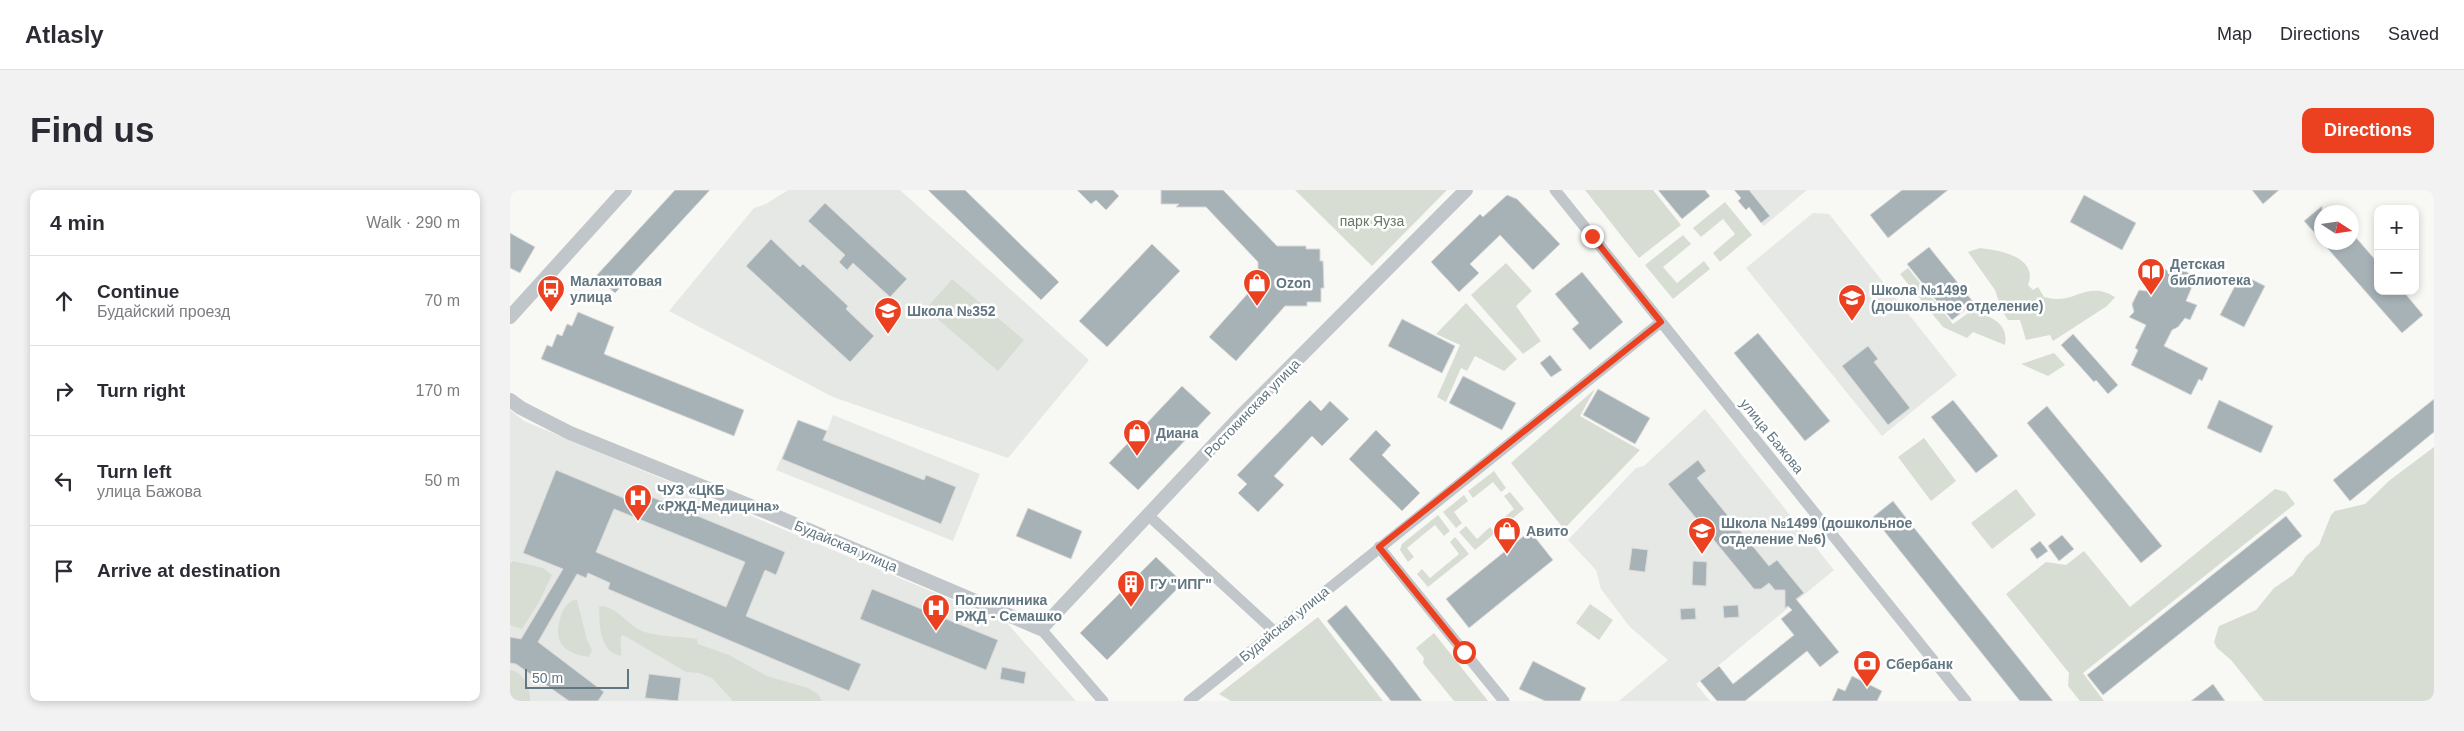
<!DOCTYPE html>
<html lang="en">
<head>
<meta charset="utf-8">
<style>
  :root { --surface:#fff; --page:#f2f2f3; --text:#2b2b33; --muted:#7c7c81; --line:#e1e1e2; --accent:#ec4121 }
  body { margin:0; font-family:Arial,sans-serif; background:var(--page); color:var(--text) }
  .controls { position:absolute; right:15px; top:15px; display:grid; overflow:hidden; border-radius:10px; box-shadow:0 2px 8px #0003 }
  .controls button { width:45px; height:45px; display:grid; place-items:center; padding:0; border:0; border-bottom:1px solid var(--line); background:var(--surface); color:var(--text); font:25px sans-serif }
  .compass { position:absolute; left:1804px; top:15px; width:45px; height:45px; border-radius:50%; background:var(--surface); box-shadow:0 2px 8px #0003; rotate:102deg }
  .scale { position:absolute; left:15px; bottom:12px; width:104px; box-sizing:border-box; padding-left:5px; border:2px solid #617681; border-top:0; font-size:14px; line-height:18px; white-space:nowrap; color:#617681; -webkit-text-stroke:4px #fff; paint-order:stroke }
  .stop { position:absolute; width:15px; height:15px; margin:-11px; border:4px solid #ec4121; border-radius:50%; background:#fff }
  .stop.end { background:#ec4121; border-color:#fff; box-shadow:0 1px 5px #0008 }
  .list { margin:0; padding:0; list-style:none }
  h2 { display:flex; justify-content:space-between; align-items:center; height:65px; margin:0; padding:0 20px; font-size:21px }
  h2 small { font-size:16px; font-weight:400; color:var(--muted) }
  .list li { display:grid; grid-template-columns:32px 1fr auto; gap:15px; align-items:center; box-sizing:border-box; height:90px; padding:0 20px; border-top:1px solid var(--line) }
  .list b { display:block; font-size:19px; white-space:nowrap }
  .list p { margin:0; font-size:16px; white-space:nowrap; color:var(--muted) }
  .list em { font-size:16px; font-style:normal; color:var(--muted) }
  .icon { flex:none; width:28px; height:28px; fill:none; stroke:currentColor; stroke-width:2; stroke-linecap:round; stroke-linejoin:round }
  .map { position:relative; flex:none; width:1924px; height:511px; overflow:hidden; border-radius:10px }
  header { display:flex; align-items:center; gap:30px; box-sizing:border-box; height:70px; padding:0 25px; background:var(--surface); border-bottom:1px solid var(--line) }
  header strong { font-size:24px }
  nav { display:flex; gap:28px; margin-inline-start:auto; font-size:18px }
  .intro { display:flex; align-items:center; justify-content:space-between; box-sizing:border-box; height:120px; padding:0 30px }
  h1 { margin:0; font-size:35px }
  .button { padding:12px 22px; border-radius:10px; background:var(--accent); color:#fff; font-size:18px; font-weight:700 }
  main { display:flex; gap:30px; padding:0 30px }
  aside { flex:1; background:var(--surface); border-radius:10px; box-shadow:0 2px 8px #0003 }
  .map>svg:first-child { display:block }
  .built { fill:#e6e8e6 }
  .green { fill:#d8ddd4 }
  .building { fill:#a7b2b7; stroke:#dad9d7; fill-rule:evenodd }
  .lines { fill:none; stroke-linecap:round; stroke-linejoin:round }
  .minor { stroke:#c0c6c9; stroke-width:11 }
  .tertiary { stroke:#c0c6c9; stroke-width:14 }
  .route { stroke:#ec4121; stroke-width:6 }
  .labels { text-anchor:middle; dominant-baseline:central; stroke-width:5; stroke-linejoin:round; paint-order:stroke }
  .park-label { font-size:14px; fill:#677961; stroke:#fff }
  .poi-label { font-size:14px; font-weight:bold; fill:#617681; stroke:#fff; text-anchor:start }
  .street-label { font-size:14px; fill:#617681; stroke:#fff }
</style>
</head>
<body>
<header>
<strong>Atlasly</strong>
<nav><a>Map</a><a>Directions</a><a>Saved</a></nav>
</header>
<div class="intro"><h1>Find us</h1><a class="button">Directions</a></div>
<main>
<aside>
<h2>4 min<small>Walk · 290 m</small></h2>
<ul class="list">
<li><svg class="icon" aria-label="ahead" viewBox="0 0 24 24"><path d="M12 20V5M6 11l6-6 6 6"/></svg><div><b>Continue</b><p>Будайский проезд</p></div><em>70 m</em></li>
<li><svg class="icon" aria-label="right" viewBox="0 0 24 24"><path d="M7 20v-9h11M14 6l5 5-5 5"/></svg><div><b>Turn right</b></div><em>170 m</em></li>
<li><svg class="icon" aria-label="left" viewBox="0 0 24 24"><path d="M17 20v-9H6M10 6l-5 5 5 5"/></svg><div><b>Turn left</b><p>улица Бажова</p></div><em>50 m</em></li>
<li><svg class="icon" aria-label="arrive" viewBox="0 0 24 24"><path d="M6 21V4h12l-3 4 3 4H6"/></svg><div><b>Arrive at destination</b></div></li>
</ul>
</aside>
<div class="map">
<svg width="1924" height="511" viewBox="0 0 1924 511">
  <rect width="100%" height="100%" fill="#f8f8f5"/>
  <path class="built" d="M278,0H390L579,170L498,268L323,207L159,121L244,18L256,14Z
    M1239,0H1297L1254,36L1251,33L1260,26Z
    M1303,23L1319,24L1447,185L1372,246L1236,78Z
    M1195,219L1324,380L1186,494L1200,511H1109L1158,470L1120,437L1091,399L1086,380L1058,350L1126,278L1134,276Z
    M0,220L14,231L497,433L566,511H0Z
    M323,225L470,284L443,351L266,280L288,230L317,241Z"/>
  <path class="green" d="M785,0H937L862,76Z
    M1075,0H1143L1171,35L1129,68Z
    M1215,12L1242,45L1210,72L1203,63L1225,44L1213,29L1191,47L1183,38Z
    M1173,45L1181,54L1153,77L1167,93L1194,71L1200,79L1163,109L1135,75Z
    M1470,58C1489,60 1529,67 1518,95L1523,100L1528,97L1534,107C1565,116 1576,89 1605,107L1597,116L1543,151L1540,145L1516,150L1510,130H1498L1492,121L1485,100L1458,62Z
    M996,73L1022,101L1006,116L1031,151L1013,164L961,105Z
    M1398,78L1443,134L1461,121C1480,126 1499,132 1495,155L1463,142L1457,148L1433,137L1390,84Z
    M442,89L514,150L488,181L416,119Z
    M956,113L1007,169L994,181L965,166L957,181L951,178L936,212L927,207L950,155L926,144Z
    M1544,163L1555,175L1538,186L1511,174Z
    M1085,199L1070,226L1130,260L1054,339L1001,273Z
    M1414,248L1446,291L1421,311L1388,267Z
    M1924,257V511H1754L1721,470L1707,458L1704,452L1709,436L1746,420L1764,398L1783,385L1796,366L1809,355L1821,325L1825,321L1855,314L1880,290Z
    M984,281L996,298L991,302L983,292L963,308L958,301Z
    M1506,299L1526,325L1482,359L1461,333Z
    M1765,299L1776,302L1785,314L1573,483L1594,511H1570L1558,496L1559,483L1496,404L1536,372L1556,375L1574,361L1620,417Z
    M1000,302L1014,319L990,339L986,334L1004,319L994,306Z
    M954,305L958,311L944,322L952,333L946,338L933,322Z
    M928,325L940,341L934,346L925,335L897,358L904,367L898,372L890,360L892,354Z
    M956,336L967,349L980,337L985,343L965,360L949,342Z
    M945,347L959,364L918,397L907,384L912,379L920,388L949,364L940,352Z
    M3,371L33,378L42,385L29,412L12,439L0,435V374Z
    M63,410H67L77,450L82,460L79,467C55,464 43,453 50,429C52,421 55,415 63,410Z
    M1080,414L1103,430L1089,450L1066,433Z
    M92,416C110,419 116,434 132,441C148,447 169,446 187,449L188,454L219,465L257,486L298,498L308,504L312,511H223L202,488L189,483L176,482L115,446L112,445C109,451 112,459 111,466C88,461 90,435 89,417Z
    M808,427L873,511H721L709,504Z
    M924,443L978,511H944L913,473L914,468L906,458Z
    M0,480C14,482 21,498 20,511H0Z"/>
  <path class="building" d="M165,0H200L105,103L86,86Z
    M418,0H455L549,92L531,110Z
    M567,0H603L609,6L596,20L586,10L581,14Z
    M651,0H713L767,56H796V59H810V71H813L814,98H811V112H797V116H775L726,171L699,147L748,92V72L696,17H666L669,14H651Z
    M1148,0H1195L1200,6L1172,29Z
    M1224,0H1239L1260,26L1251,33L1239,17L1236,20L1228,11L1231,8Z
    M1392,0H1438L1378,48L1360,25Z
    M1742,0H1769L1753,14Z
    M997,5L1007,9L1050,54L1023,80L990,45L960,74L969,83L949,102L921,72L970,24L973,27Z
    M1574,5L1626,33L1612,60L1560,32Z
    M315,13L397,89L380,107L343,73L337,80L329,72L335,65L298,31Z
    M1812,16V51L1794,31Z
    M0,43L25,57L10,83L0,78Z
    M1842,43L1868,73V101H1893L1913,125L1892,143L1812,52H1842Z
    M261,49L290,77L293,74L338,116L336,119L364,146L340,172L236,76Z
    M642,54L670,81L597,157L569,131Z
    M1419,57L1464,113L1442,130L1397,74Z
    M1639,71L1660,82L1665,76L1686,87L1676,111L1687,115L1680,130L1675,128L1668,137L1662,140L1654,156L1698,178L1692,191L1689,189L1681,205L1621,175L1628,160L1625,158L1636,135L1619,127L1624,122L1622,114L1629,100L1636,101L1644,84Z
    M1072,82L1113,132L1080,160L1062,139L1069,133L1045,104Z
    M1731,84L1755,96L1734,137L1710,125Z
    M68,122L104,137L94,164L234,220L224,246L31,169L37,155L42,157L47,144L52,146L57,134L62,136Z
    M892,129L945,156L932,183L878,156Z
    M1248,143L1320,231L1295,251L1224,163Z
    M1563,144L1608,195L1598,204L1586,190L1584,192L1551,155Z
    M1358,156L1368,169L1364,172L1400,218L1378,235L1332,176Z
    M1040,165L1052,180L1041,187L1030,173Z
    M953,186L1006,213L992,240L939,213Z
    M672,196L701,223L628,300L599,273Z
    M1088,199L1140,228L1125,254L1073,225Z
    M1924,209V242L1840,311L1823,290Z
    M800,210L811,221L820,211L839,229L812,256L802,246L764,286L774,295L748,322L728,303L737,294L727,285Z
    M1443,210L1488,266L1466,283L1421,227Z
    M1709,210L1763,236L1751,263L1697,238Z
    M1537,216L1652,356L1631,373L1517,233Z
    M288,230L317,241L313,250L414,290L416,285L446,297L431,334L272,269Z
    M866,240L881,255L872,265L910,303L892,321L839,269Z
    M1188,270L1196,281L1187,288L1259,376L1267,370L1294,403L1286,409L1329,462L1310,477L1297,461L1235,511H1207L1190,491L1209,476L1223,494L1284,445L1271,429L1282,420L1278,416L1275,418V400H1265L1259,393L1251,399H1244L1158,294Z
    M46,280L123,312L127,301L275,362L266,385L255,380L236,426L351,474L339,501L98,399L100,393L78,383L76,388L67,384L28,452L94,502L88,511H59L6,474L0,473V447L11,449L53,379L13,363ZM104,319L235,372L216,417L86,362Z
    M1383,311L1397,329L1543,511H1510L1363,327Z
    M518,318L572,341L561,369L506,346Z
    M1776,326L1792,346L1593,505L1577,485Z
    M1020,341L1043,370L959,438L936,409Z
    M1552,345L1564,359L1549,371L1538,356Z
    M1530,351L1538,361L1527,369L1520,359Z
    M1122,358L1138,360L1135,382L1119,380Z
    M646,367L673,393L597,470L570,443Z
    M1183,371L1197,372L1196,396L1182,395Z
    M362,399L488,450L476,480L350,429Z
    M836,415L882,472L912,511H881L817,431Z
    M1228,415L1229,427L1214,428L1213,416Z
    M1185,418L1186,429L1171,430L1170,419Z
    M1023,471L1076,498L1070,511H1035L1009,499Z
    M492,477L516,482L514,494L490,489Z
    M139,484L171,488L168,511L135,508Z
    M1342,486L1372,501L1367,511H1322L1328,498L1335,501Z
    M1703,494L1715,511H1681Z"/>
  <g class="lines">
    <path class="minor" d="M1045,0L1456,511
      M638,325L765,442
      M869,357L994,511
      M531,439L593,511
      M679,511L1151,132"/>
    <path class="tertiary" d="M0,127L115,0
      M0,210L11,218L60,243L261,324L531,439L729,228L956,0"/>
  </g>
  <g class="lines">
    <path class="route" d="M954,462L869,357L1151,132L1082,46"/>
  </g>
  <defs>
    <symbol id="library-pin" viewBox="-11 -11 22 30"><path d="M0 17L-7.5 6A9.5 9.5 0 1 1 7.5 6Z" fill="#ec4121" stroke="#fff"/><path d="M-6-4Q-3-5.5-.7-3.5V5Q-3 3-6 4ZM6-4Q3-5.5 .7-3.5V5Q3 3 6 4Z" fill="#fff"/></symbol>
    <symbol id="shop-pin" viewBox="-11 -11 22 30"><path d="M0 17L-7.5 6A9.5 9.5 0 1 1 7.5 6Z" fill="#ec4121" stroke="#fff"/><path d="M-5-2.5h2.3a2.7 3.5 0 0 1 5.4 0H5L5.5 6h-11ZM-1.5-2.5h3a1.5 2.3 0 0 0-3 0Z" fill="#fff"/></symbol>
    <symbol id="bus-pin" viewBox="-11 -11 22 30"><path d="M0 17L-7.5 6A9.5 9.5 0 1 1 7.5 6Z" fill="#ec4121" stroke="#fff"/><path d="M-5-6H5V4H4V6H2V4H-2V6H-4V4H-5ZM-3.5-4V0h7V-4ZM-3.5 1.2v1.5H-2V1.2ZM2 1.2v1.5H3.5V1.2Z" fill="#fff"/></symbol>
    <symbol id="school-pin" viewBox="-11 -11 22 30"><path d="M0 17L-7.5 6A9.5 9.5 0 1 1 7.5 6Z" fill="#ec4121" stroke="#fff"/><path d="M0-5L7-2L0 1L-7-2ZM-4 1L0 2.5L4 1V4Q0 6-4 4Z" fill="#fff"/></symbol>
    <symbol id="hospital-pin" viewBox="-11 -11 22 30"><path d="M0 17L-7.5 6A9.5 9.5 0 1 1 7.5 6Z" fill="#ec4121" stroke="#fff"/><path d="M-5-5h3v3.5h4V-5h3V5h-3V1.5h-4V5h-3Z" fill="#fff"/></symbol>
    <symbol id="building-pin" viewBox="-11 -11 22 30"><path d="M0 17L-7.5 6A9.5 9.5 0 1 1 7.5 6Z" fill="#ec4121" stroke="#fff"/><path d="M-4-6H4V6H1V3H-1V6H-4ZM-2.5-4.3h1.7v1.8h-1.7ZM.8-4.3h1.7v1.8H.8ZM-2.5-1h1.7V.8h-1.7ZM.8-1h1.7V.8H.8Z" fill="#fff"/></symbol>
    <symbol id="bank-pin" viewBox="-11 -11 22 30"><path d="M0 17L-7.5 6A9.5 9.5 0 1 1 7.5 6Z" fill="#ec4121" stroke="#fff"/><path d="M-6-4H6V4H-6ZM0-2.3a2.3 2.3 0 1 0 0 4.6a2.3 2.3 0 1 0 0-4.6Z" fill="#fff"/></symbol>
  </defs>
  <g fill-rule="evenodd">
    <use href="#library-pin" x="1625" y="66" width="32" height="43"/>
    <use href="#shop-pin" x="731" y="77" width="32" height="43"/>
    <use href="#bus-pin" x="25" y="83" width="32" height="43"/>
    <use href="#school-pin" x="1326" y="92" width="32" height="43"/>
    <use href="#school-pin" x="362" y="105" width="32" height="43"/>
    <use href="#shop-pin" x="611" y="227" width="32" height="43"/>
    <use href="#hospital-pin" x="112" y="292" width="32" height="43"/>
    <use href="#shop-pin" x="981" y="325" width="32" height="43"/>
    <use href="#school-pin" x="1176" y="325" width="32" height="43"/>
    <use href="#building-pin" x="605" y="378" width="32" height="43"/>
    <use href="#hospital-pin" x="410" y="402" width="32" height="43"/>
    <use href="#bank-pin" x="1341" y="458" width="32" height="43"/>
  </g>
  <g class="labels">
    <g class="park-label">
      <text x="862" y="31">парк Яуза</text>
    </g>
    <g class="poi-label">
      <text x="1660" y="74">Детская<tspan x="1660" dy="16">библиотека</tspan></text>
      <text x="60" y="91">Малахитовая<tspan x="60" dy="16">улица</tspan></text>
      <text x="766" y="93">Ozon</text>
      <text x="1361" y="100">Школа №1499<tspan x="1361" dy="16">(дошкольное отделение)</tspan></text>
      <text x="397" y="121">Школа №352</text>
      <text x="646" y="243">Диана</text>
      <text x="147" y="300">ЧУЗ «ЦКБ<tspan x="147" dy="16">«РЖД-Медицина»</tspan></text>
      <text x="1211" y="333">Школа №1499 (дошкольное<tspan x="1211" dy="16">отделение №6)</tspan></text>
      <text x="1016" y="341">Авито</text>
      <text x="640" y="394">ГУ "ИПГ"</text>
      <text x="445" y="410">Поликлиника<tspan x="445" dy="16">РЖД - Семашко</tspan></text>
      <text x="1376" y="474">Сбербанк</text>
    </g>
    <g class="street-label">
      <text transform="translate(742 218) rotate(-46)">Ростокинская улица</text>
      <text transform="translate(1262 246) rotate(51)">улица Бажова</text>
      <text transform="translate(336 356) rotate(23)">Будайская улица</text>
      <text transform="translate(774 434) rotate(-39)">Будайская улица</text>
    </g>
  </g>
</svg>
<div class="controls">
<button>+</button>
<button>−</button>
</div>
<svg class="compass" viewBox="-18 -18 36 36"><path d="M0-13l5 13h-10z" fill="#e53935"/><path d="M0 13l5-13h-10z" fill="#7c7c81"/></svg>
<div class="scale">50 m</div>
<div class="stop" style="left:954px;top:462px"></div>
<div class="stop end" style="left:1082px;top:46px"></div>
</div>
</main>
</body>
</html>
